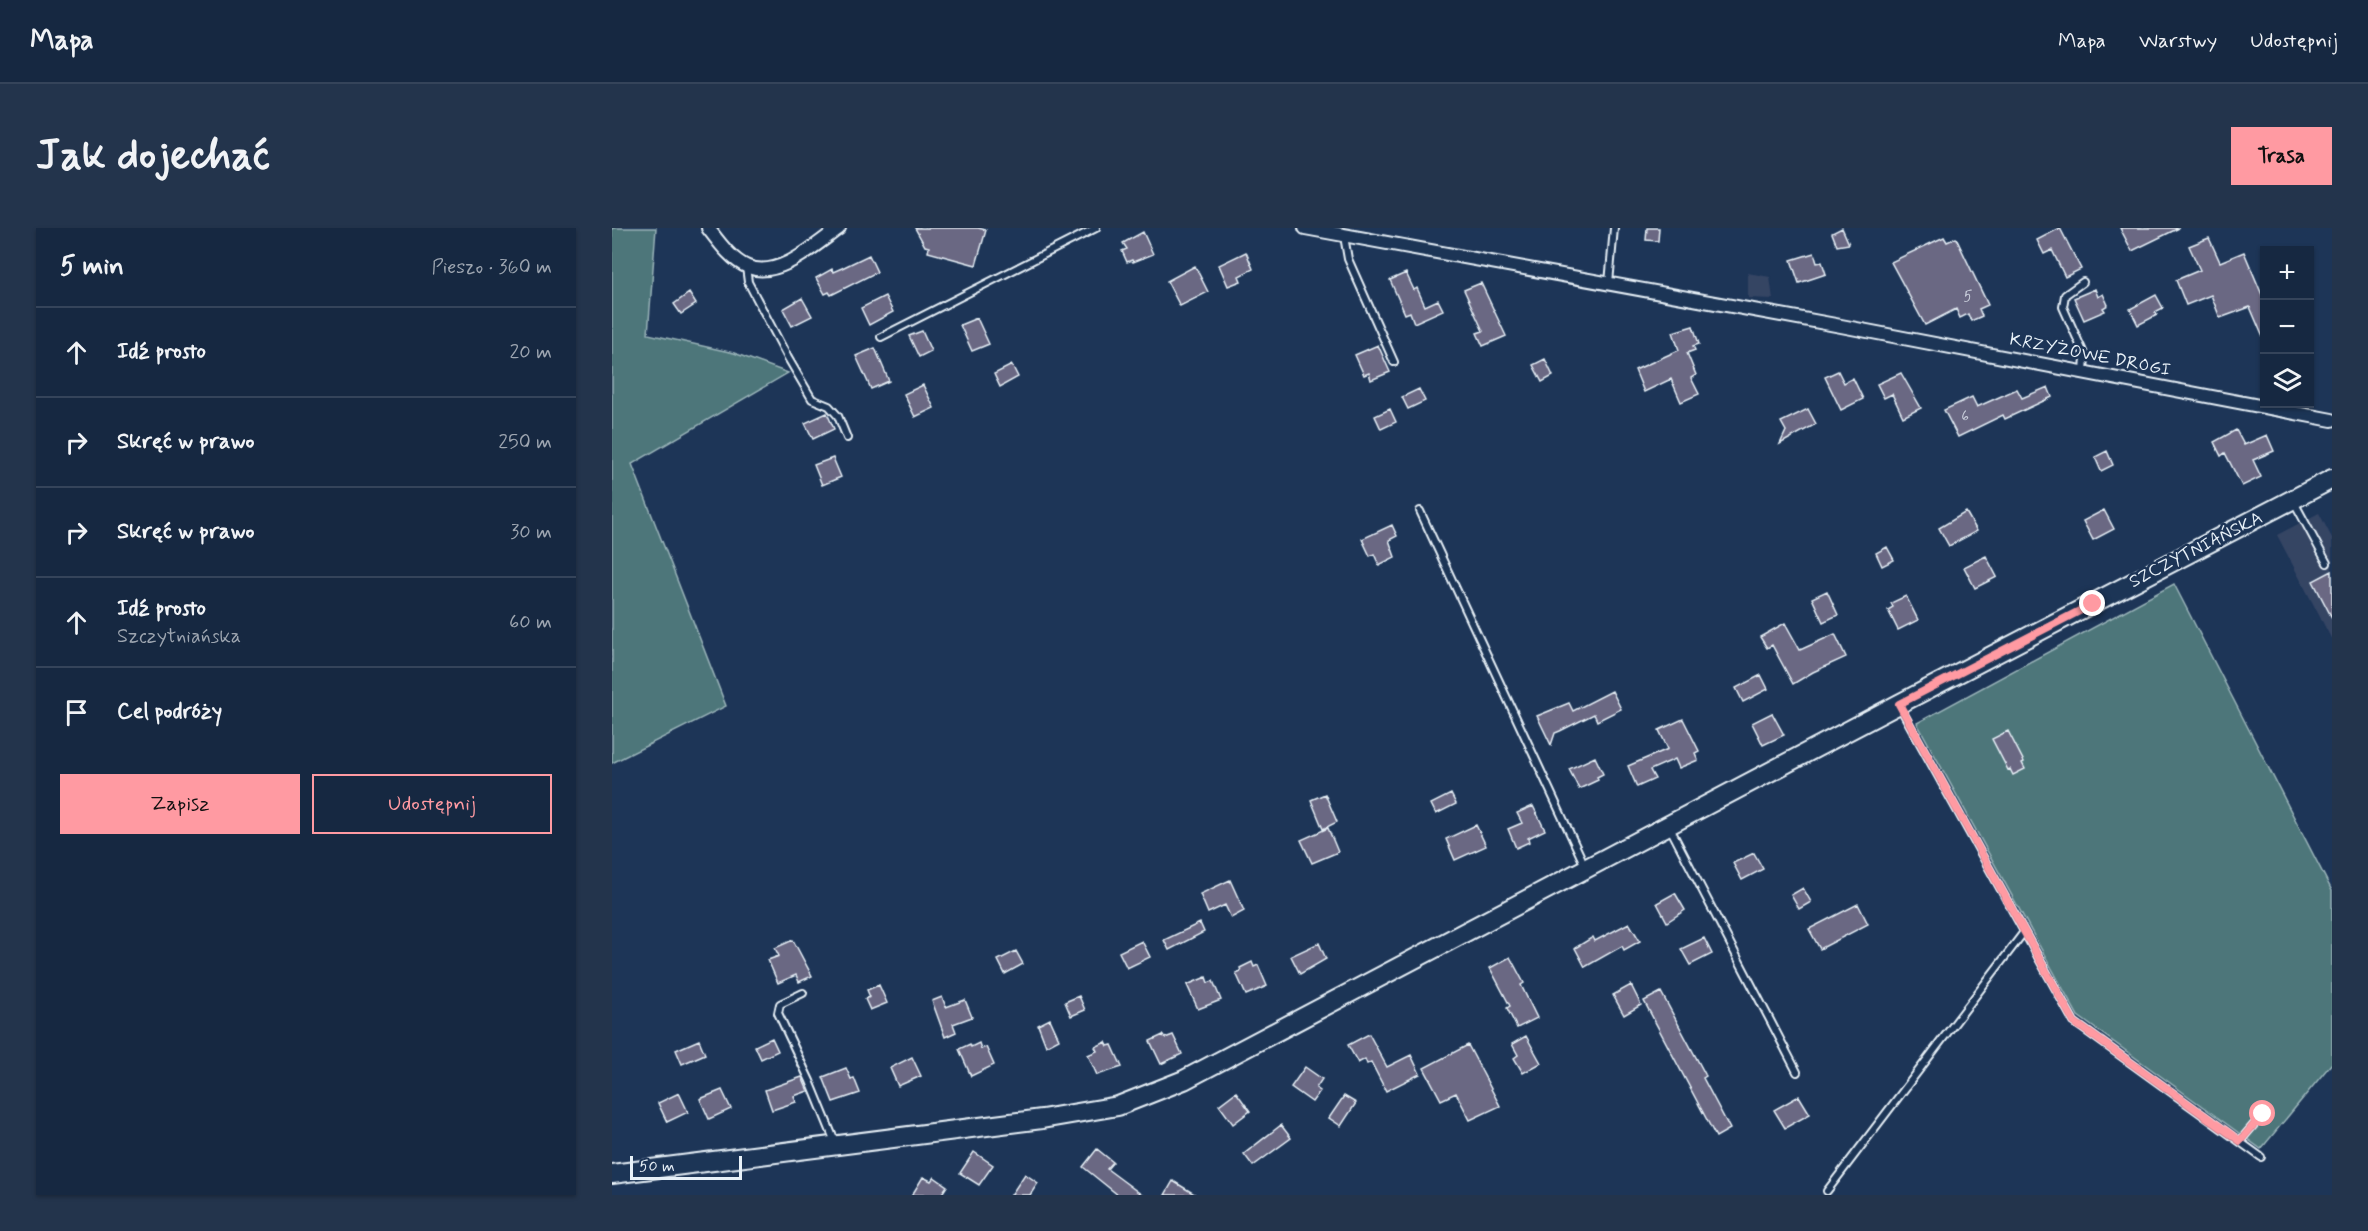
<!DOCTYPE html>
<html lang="pl">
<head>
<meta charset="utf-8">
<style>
  :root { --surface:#162841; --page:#23344c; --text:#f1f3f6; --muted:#9ea6b1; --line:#35445a; --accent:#ff9aa2 }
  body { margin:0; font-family:Mynerve,sans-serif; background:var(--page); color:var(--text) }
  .controls { position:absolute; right:18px; top:18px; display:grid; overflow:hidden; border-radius:0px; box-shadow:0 2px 4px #0004 }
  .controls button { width:54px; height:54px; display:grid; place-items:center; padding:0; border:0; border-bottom:2px solid var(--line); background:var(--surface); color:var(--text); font:30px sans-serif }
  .scale { position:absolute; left:18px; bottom:15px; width:112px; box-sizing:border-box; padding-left:6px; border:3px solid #e8f1f8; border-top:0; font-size:16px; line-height:21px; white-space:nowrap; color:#e8f1f8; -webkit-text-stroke:4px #1d3557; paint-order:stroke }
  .stop { position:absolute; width:18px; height:18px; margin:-14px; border:4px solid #ff9aa2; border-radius:50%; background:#fff }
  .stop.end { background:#ff9aa2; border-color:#fff; box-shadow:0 2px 6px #0008 }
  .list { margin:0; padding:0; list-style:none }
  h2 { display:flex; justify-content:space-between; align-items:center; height:78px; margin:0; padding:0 24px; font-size:26px }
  h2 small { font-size:20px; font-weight:400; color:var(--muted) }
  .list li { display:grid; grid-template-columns:39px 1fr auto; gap:18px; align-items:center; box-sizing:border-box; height:90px; padding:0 24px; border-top:2px solid var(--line) }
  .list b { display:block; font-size:22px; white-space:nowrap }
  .list p { margin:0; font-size:20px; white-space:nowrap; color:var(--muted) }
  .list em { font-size:20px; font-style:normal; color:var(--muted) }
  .actions { display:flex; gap:12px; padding:18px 24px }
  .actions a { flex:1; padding:14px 0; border:2px solid var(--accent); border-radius:0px; text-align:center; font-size:21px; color:var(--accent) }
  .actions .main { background:var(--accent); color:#111 }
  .icon { flex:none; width:33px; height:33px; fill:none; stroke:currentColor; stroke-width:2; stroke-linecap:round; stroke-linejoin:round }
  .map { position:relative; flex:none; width:1720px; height:967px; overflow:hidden; border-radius:0px }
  header { display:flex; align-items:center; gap:36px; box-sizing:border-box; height:84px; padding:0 30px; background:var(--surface); border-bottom:2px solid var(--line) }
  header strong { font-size:28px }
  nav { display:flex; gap:33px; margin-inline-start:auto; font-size:21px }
  .intro { display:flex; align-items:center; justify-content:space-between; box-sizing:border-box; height:144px; padding:0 36px }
  h1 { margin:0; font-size:42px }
  .button { padding:15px 27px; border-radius:0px; background:var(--accent); color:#111; font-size:21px; font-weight:700 }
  main { display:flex; gap:36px; padding:0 36px }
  aside { flex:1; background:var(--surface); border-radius:0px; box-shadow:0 2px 4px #0004 }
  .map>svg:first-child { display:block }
  .built { fill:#344464 }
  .green { fill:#4d767a; stroke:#9ab4b9; stroke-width:1.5 }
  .building { fill:#6b6783; stroke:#e8f1f8; stroke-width:1.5 }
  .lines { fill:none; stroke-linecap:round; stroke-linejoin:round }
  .lane-casing { stroke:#e8f1f8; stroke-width:10 }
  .street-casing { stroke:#e8f1f8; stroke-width:16 }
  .secondary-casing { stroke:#e8f1f8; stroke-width:22 }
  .lane { stroke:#1d3557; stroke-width:6 }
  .street { stroke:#1d3557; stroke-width:12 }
  .secondary { stroke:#1d3557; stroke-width:18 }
  .route { stroke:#ff9aa2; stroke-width:8 }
  .labels { text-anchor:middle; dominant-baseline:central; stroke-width:5; stroke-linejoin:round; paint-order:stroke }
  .number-label { font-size:15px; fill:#c9cedb }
  .street-label { font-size:18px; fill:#e8f1f8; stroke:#1d3557 }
</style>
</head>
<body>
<header>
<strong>Mapa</strong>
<nav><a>Mapa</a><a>Warstwy</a><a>Udostępnij</a></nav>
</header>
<div class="intro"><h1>Jak dojechać</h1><a class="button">Trasa</a></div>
<main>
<aside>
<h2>5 min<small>Pieszo · 360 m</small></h2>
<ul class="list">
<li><svg class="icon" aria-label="ahead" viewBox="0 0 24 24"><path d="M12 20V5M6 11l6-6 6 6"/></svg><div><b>Idź prosto</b></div><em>20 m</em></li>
<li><svg class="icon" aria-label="right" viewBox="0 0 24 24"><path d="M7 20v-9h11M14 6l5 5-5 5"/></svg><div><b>Skręć w prawo</b></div><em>250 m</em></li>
<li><svg class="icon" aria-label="right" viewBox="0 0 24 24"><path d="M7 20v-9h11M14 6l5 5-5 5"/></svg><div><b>Skręć w prawo</b></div><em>30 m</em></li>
<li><svg class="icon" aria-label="ahead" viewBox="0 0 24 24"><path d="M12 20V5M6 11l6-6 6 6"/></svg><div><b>Idź prosto</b><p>Szczytniańska</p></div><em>60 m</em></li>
<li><svg class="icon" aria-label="arrive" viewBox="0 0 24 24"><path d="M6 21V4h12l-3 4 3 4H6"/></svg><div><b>Cel podróży</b></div></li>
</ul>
<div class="actions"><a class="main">Zapisz</a><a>Udostępnij</a></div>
</aside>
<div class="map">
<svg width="1720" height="967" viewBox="0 0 1720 967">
  <rect width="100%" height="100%" fill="#1d3557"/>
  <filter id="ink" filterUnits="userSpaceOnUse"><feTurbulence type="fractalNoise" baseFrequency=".0167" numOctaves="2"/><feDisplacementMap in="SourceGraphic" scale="12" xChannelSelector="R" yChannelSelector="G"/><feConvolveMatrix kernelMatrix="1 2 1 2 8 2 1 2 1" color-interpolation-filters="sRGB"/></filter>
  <g filter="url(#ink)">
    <path class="built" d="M1136,45L1158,49L1161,71L1136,70Z
      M1707,285L1720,310V412L1665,307Z"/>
    <path class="green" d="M0,0H44L36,106L122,125L176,145L20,236L114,478L0,535Z
      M1562,356L1720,663V835L1649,921L1466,788L1305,495Z"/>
    <path class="building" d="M303,0H366L374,2L364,37L316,24L317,19L313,18Z
      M1035,0H1047L1046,13L1034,12Z
      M1230,0L1237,16L1225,18L1220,5Z
      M1448,0L1469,41L1453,49L1440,22L1432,26L1425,12Z
      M1508,0H1567L1520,23Z
      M531,4L541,26L521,34L520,32L515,34L510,23L515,21L511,15Z
      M1332,9L1335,14L1344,10L1376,77L1367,81L1370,88L1359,93L1356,86L1348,90L1344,81L1313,97L1279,34Z
      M1597,10L1608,34L1632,24L1653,74V114L1638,79L1608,90L1599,67L1574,77L1564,52L1588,42L1577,18Z
      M634,24L641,41L627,48L629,53L616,58L607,37Z
      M1202,25L1205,35L1210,34L1214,46L1187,55L1179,32Z
      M257,27L265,44L219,67L217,64L213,66L204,50L220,41L221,44L230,40Z
      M583,38L596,64L568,78L555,53Z
      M794,45L802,62L805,60L813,78L826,72L831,82L802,95L798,84L793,86L778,52Z
      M869,55L894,108L871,118L865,105L871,103L852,62Z
      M1483,61L1486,69L1491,66L1496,77L1491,80L1493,83L1472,92L1462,70Z
      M77,65L84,76L69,86L62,76Z
      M1544,67L1551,80L1543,84L1545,87L1526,97L1518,81Z
      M273,68L281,84L257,97L249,80Z
      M190,70L200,88L180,98L171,81Z
      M365,90L377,116L360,123L348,97Z
      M1081,98L1087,116L1081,118L1083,122L1075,125L1084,147L1079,150L1087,166L1069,174L1059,151L1032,164L1023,142L1067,122L1061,104Z
      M310,103L319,123L307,129L297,108Z
      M766,117L778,144L759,152L757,145L752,147L743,127Z
      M263,120L277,153L259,161L244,128Z
      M933,131L941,148L930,154L921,137Z
      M400,137L406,149L388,159L382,146Z
      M1226,143L1232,155L1241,150L1251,171L1229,182L1213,149Z
      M1289,145L1309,180L1291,189L1280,166L1272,170L1265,156Z
      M311,157L322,180L303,189L292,166Z
      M1436,159L1440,169L1393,191L1391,187L1346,209L1332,182L1360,169L1365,179L1405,161L1410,170Z
      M807,161L813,173L796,181L790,169Z
      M778,181L784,194L769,201L763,188Z
      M1196,181L1204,196L1168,216L1174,203L1169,194Z
      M215,185L222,201L201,211L193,195Z
      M1624,202L1632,217L1655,207L1662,223L1641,232L1649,249L1630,258L1613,225L1609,228L1602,214Z
      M1495,223L1501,237L1489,243L1483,229Z
      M221,230L229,249L210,257L202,237Z
      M1492,282L1502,301L1481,312L1471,293Z
      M1354,284L1365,303L1337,318L1327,300Z
      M780,297L785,308L777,312L783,329L767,337L762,326L758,328L750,311Z
      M1275,319L1282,332L1270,338L1264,325Z
      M1374,328L1385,349L1363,360L1352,339Z
      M1720,343V390L1701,353Z
      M1215,363L1226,387L1211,394L1200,370Z
      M1294,368L1306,392L1286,402L1276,382L1281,379L1279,375Z
      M1173,395L1188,422L1223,406L1234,429L1201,444L1181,456L1160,417L1155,420L1148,409Z
      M1149,447L1156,461L1131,474L1124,460Z
      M1000,463L1009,481L985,493L982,486L948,503L943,505L939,517L925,488L957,475L961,483Z
      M1160,485L1172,507L1151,517L1140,495Z
      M1071,491L1087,523L1083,525L1086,532L1067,540L1063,531L1038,542L1043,551L1025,559L1016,538L1056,521L1047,502Z
      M1396,503L1412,534L1410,535L1413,541L1401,547L1398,541L1396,542L1380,511Z
      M983,529L991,546L985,549L986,552L967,561L957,541Z
      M713,566L725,594L711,601L699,572Z
      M839,566L844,576L824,586L819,576Z
      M921,578L933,602L916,610L917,614L904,620L896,601L910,595L905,585Z
      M864,597L874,618L843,632L834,611Z
      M716,600L726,624L700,635L689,612Z
      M1142,625L1151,641L1130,652L1121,635Z
      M618,652L632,683L619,690L613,677L596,685L588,666Z
      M1191,660L1199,674L1187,681L1179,667Z
      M1063,665L1073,682L1055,694L1045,675Z
      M1246,676L1256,696L1208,721L1197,701Z
      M588,695L592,704L557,722L552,712Z
      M1017,695L1028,713L1012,722L1010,718L973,739L963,720L981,709L983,713Z
      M1092,710L1100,726L1078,737L1069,721Z
      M181,712L200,748L187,754L184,747L166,755L156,732L167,728L163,720Z
      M530,713L538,729L515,740L507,724Z
      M707,715L714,731L688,746L679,728Z
      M404,723L411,736L393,746L386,732Z
      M898,729L912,755L909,757L925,790L905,800L895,780L898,778L878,740Z
      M640,734L642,739L646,737L655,758L634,767L624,745L629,743L628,740Z
      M594,749L596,755L601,753L609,772L586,781L575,757Z
      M267,757L275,775L258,782L253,771L258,769L255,762Z
      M1019,757L1029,777L1012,787L1001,767Z
      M1049,764L1094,848L1091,850L1118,901L1104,909L1032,773Z
      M467,768L473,782L459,788L453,774Z
      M330,769L334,779L353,772L360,789L341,796L344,804L333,809L320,773Z
      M438,791L447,811L434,818L426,797Z
      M757,806L775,839L799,827L808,846L774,863L759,834L755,836L753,831L746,835L736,817Z
      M551,807L553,810L561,807L570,826L549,836L538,813Z
      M914,808L929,835L911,845L902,830L906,827L900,816Z
      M160,810L166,823L149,831L143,818Z
      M87,812L93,826L70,836L64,822Z
      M494,814L496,818L500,817L510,839L485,847L476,827L485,823L483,819Z
      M367,815L369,821L374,819L382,837L359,848L347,821L358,816L359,819Z
      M856,817L888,878L858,892L844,865L829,872L812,840Z
      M300,829L309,848L286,858L278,840Z
      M693,839L710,851L704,860L708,863L700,874L679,859Z
      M234,840L239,851L242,850L248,865L221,874L211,849Z
      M190,849L196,863L182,868L184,874L160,882L153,862Z
      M110,862L119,881L97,891L88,871Z
      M624,864L638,883L621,896L607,877Z
      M67,865L76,884L55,894L46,875Z
      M732,868L744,875L729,898L717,890Z
      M1187,868L1198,886L1173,900L1162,882Z
      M669,897L679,910L641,938L632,926Z
      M485,921L501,934L495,941L530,967H506L471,939Z
      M362,924L381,937L367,957L348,945Z
      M413,946L426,955L418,967H399Z
      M311,949L319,953L322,949L335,958L329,967H300Z
      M561,953L584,967H553Z"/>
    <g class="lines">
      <defs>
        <path id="lane" d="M732,8L736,31L782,134
          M134,39L136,54L176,130L200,171L217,178L226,188L235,210
          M1471,54L1453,67L1451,79L1473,128L1472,144
          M997,55L1002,0
          M269,109L484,0
          M1681,272L1715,335
          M808,283L974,640
          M1288,479L1462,794L1649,929
          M1058,600L1185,844
          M191,765L168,776L166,785L198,853L223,914
          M1628,913L1651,886
          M1215,963L1412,704"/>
        <path id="street" d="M96,0C106,13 120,33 136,39C167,51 203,17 227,0
          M693,0L1229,98L1720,192"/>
        <path id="secondary" d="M0,946L430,891L506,878L572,852L1287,476L1720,251"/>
      </defs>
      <use href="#lane" class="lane-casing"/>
      <use href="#street" class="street-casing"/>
      <use href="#secondary" class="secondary-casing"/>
      <use href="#lane" class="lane"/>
      <use href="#street" class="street"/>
      <use href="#secondary" class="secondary"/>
    </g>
  </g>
  <g class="lines" filter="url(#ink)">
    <path class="route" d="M1481,376L1287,476L1462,794L1628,913L1651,886"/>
  </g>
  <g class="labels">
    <g class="number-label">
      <text x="1356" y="69">5</text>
      <text x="1353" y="189">6</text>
    </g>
    <g class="street-label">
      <text transform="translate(1478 127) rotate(11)">KRZYŻOWE DROGI</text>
      <text transform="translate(1584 322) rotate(-27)">SZCZYTNIAŃSKA</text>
    </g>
  </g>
</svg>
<div class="controls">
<button>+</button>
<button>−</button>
<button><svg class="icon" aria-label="layers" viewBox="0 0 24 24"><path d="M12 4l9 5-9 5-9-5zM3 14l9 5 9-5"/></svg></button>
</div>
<div class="scale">50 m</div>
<div class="stop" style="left:1651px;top:886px"></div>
<div class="stop end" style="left:1481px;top:376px"></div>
</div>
</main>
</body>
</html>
